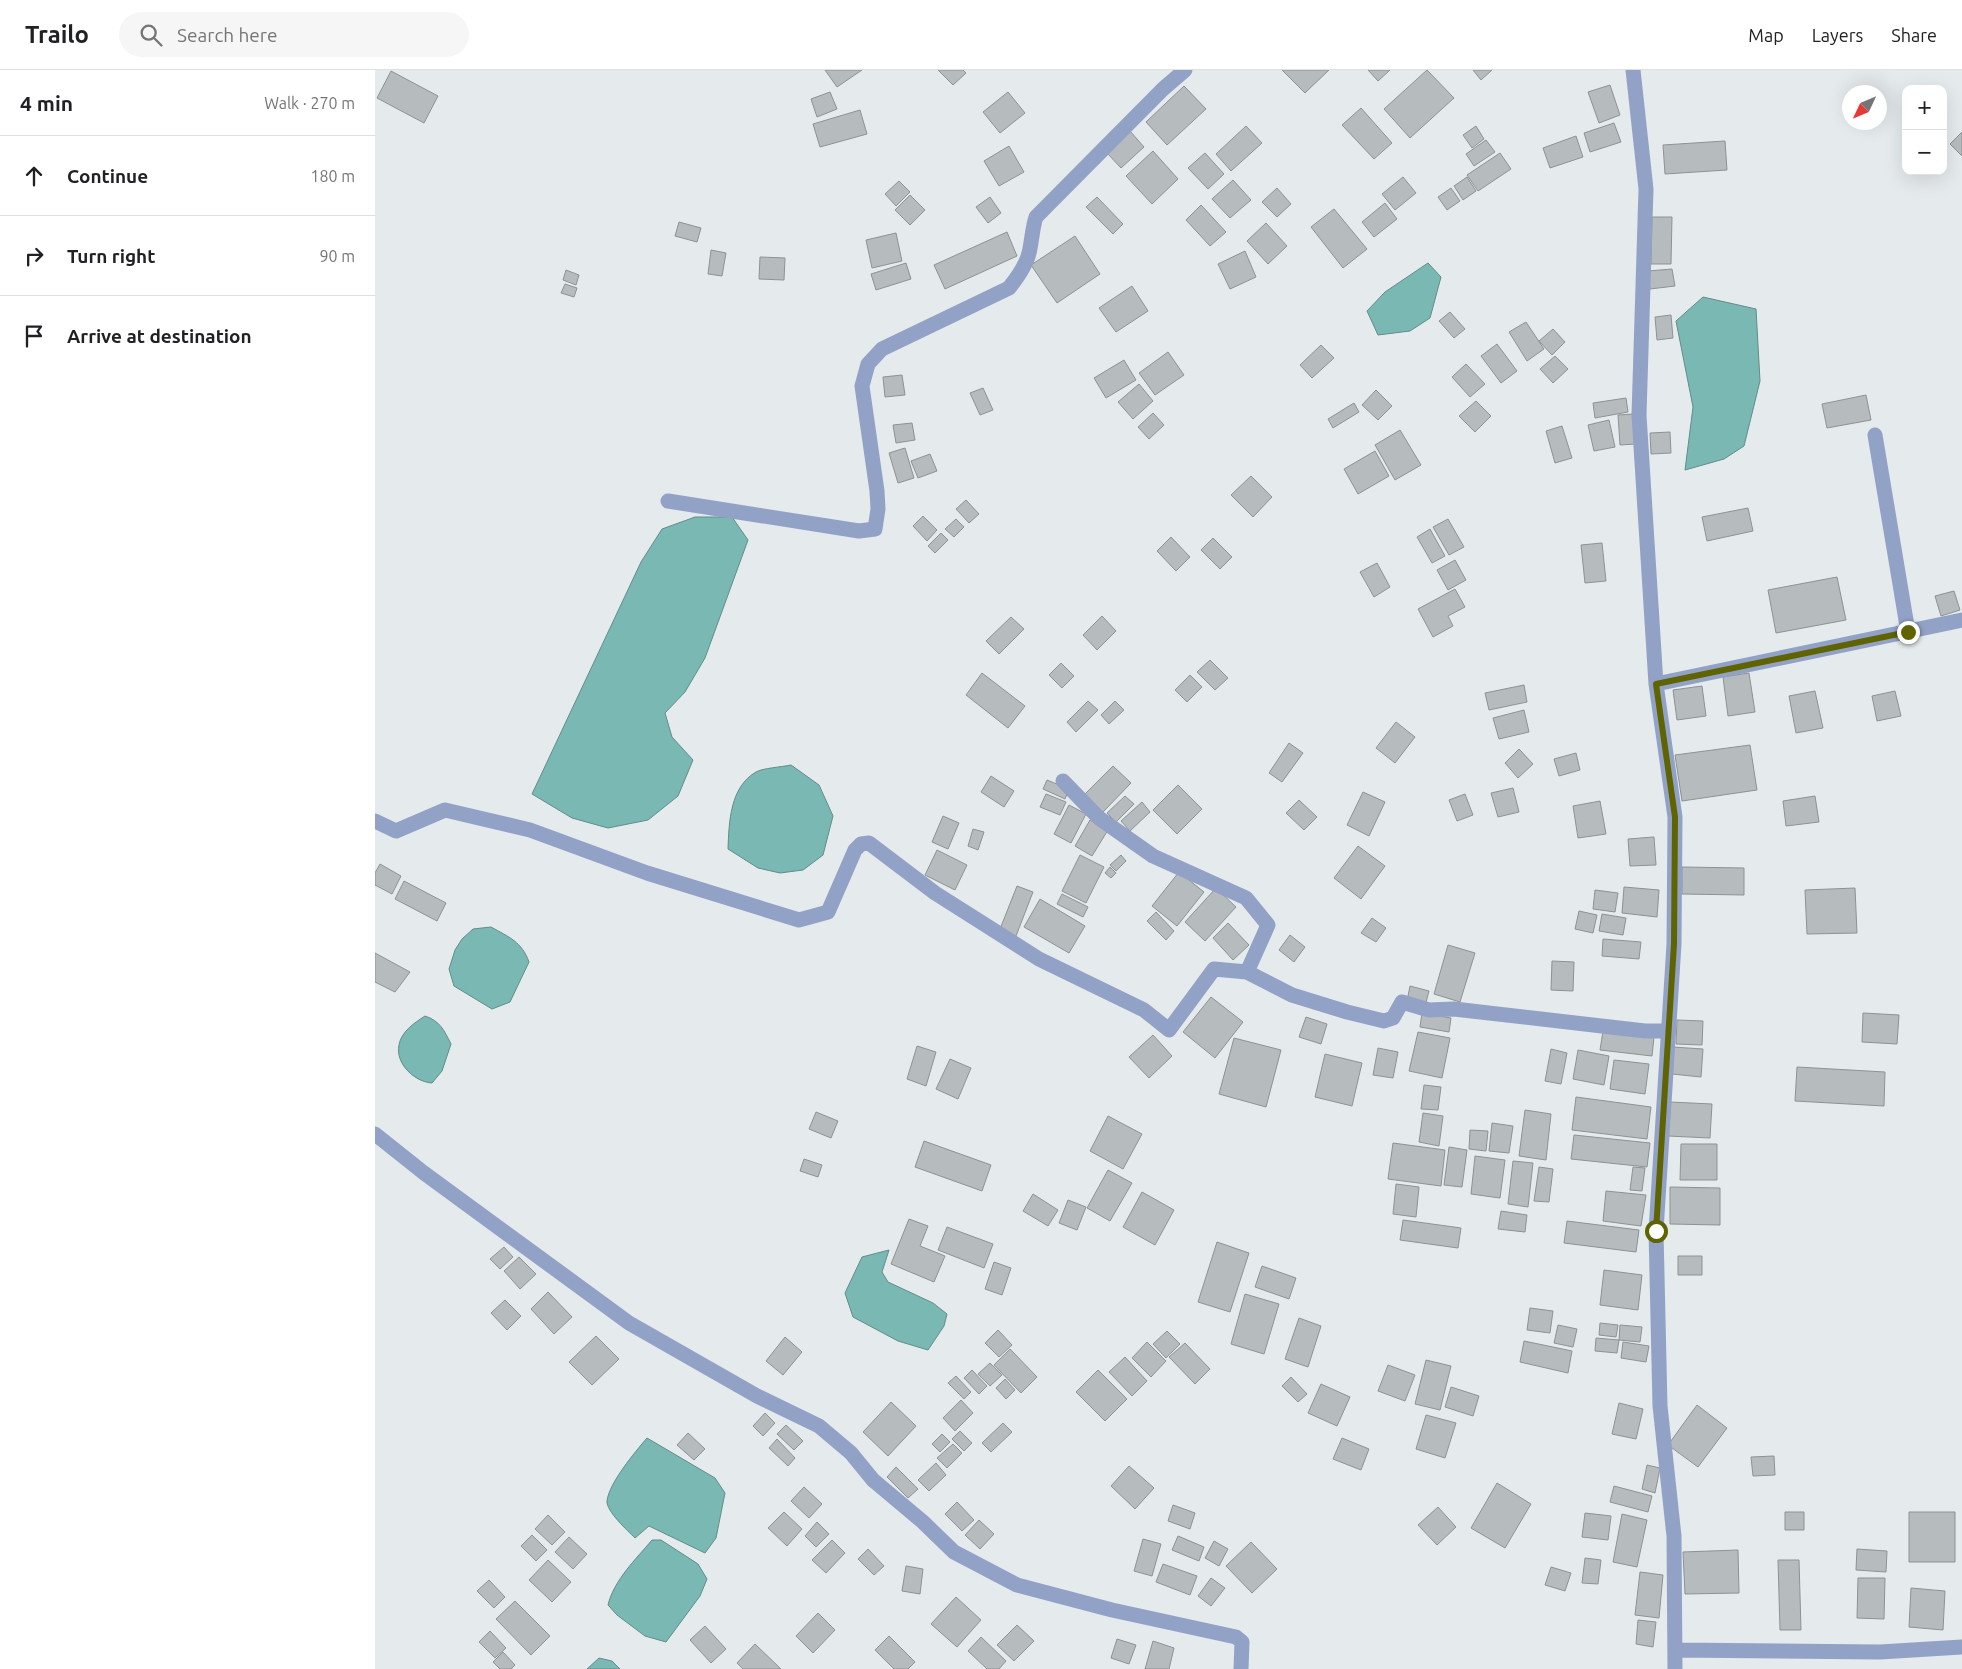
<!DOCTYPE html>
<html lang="en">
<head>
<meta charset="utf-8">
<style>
  :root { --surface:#fff; --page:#f6f6f6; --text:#202124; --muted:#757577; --line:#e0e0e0 }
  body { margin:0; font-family:Ubuntu,sans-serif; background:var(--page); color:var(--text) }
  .controls { position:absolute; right:15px; top:15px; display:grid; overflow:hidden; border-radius:10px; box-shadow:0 5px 20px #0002 }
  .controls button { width:45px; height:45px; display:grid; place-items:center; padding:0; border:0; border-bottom:1px solid var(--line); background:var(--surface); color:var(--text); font:25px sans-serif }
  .compass { position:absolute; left:1467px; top:15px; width:45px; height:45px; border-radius:50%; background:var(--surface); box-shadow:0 5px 20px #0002; rotate:226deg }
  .stop { position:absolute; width:15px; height:15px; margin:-11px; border:4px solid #5f6400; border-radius:50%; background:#fff }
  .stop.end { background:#5f6400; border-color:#fff; box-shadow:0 1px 5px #0008 }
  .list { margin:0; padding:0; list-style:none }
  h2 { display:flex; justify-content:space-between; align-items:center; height:65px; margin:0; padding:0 20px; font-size:21px }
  h2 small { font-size:16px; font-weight:400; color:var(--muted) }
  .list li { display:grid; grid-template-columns:32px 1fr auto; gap:15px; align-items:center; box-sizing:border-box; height:80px; padding:0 20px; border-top:1px solid var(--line) }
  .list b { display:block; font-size:19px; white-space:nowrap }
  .list em { font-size:16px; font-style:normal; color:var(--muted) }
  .icon { flex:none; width:28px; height:28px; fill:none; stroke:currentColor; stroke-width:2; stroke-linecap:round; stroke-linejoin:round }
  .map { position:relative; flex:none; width:1587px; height:1599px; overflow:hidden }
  header { display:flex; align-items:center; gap:30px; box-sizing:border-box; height:70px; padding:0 25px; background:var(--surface); border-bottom:1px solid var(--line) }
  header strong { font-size:24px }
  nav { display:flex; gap:28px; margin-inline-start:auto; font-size:18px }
  .search { width:350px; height:45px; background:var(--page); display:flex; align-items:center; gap:12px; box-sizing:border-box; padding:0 18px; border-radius:28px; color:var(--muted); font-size:19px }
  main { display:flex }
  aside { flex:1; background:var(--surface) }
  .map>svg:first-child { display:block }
  .water { fill:#79b8b3; stroke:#618d8a }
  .building { fill:#b6bcbd; stroke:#8d9294 }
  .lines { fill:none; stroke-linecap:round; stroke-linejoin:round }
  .street { stroke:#92a2c7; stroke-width:15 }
  .route { stroke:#5f6400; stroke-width:6 }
</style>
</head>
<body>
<header>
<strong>Trailo</strong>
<div class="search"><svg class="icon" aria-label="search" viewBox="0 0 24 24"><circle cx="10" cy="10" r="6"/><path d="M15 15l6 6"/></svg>Search here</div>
<nav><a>Map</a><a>Layers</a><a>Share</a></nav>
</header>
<main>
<aside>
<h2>4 min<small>Walk · 270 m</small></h2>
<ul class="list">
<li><svg class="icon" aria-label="ahead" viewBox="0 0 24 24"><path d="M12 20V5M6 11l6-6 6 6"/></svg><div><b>Continue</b></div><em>180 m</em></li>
<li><svg class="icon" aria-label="right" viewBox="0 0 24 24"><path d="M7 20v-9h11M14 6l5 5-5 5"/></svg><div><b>Turn right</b></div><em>90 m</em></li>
<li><svg class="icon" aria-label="arrive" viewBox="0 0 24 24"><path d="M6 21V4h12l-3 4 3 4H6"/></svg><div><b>Arrive at destination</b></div></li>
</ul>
</aside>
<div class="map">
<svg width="1587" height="1599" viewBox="0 0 1587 1599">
  <rect width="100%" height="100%" fill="#e5eaed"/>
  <path class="water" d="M1053,193L1066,207L1055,248L1035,261L1003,265L992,241L1010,222Z
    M1328,227L1381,239L1385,311L1369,376L1349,389L1310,400L1318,337L1301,251Z
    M320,447H357L373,470L330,588L310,622L290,643L297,667L318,690L303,726L273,750L233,758L197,748L157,724L266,492L287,459Z
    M416,695L444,715L458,746L448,785L428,800L405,803L383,798L353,779C354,752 355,717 381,702C388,698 407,697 416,695Z
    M116,857C134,867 147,872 154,892L135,932L117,939L79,916L74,899L80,880L87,869L98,859Z
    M50,946C65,951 69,960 76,974L67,1001L57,1013C40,1012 20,994 24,975C26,962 39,953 50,946Z
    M514,1180L507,1202L513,1212L558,1233L572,1244L569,1256L553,1280L523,1271L478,1247L470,1223L487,1187Z
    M272,1368L340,1408L350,1423L341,1468L330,1483L274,1456L260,1468C253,1461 231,1441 232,1431C234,1413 260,1382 272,1368Z
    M277,1470H286L323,1494L332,1509L325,1526L291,1572L270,1566L242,1545L233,1535C239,1510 261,1489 277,1470Z
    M224,1588L237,1591L245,1599H212Z"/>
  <path class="building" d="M450,0H487L462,17Z
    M563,0H588L591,3L578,15Z
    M907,0H954L930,23Z
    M993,0H1015L1003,11Z
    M1052,0L1079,28L1035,68L1009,39Z
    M1098,0H1117L1106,10Z
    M16,1L63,26L49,53L2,28Z
    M1235,15L1245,45L1224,53L1213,22Z
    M809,16L831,39L792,75L771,52Z
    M455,22L462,39L442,47L436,29Z
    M633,22L650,43L625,63L608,42Z
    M986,38L1017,73L999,89L967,55Z
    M485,40L492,64L445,77L438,54Z
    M1239,53L1246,72L1215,82L1209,63Z
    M871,56L887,73L856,101L841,84Z
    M1101,56L1109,69L1097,78L1088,65Z
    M755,61L769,77L746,98L732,83Z
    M1587,62V86L1575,74Z
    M1201,66L1208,87L1175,98L1168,78Z
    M1111,70L1120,82L1099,96L1091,84Z
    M1350,71L1352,100L1290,104L1288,75Z
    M634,76L649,102L624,116L609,91Z
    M778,81L803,109L777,134L751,106Z
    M830,83L849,104L833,119L813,98Z
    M1125,83L1136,99L1103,121L1092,105Z
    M1028,107L1041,123L1020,140L1007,124Z
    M1092,107L1101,121L1088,130L1079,116Z
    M858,110L876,130L855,148L837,129Z
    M524,111L535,122L521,136L510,124Z
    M902,118L916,134L902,147L887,132Z
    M1076,118L1085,131L1072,140L1063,127Z
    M535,125L550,140L535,155L520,140Z
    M615,127L626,143L613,153L601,137Z
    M722,127L748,154L738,164L711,137Z
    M1010,133L1022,149L999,167L987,152Z
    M826,135L851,162L835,176L811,150Z
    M959,139L992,179L968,198L936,157Z
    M1277,147H1297L1296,194H1276Z
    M304,152L326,158L322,172L300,166Z
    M891,153L912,176L893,194L872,171Z
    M632,162L642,186L570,219L559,195Z
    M521,163L527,191L497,198L491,170Z
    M700,166L725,204L682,233L656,195Z
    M336,180L351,183L347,206L333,204Z
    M870,181L881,207L855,219L843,194Z
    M385,187L410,188L409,210L384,209Z
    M531,193L536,209L501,220L496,204Z
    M1297,199L1300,216L1275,219L1273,201Z
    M191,200L204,205L201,215L188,210Z
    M190,214L202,218L199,227L186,223Z
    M757,216L773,241L741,262L724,238Z
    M1075,242L1090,259L1079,268L1064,251Z
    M1296,245L1298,268L1282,270L1280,247Z
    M1151,252L1169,279L1152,291L1134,262Z
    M1178,259L1190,272L1177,285L1164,271Z
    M1122,274L1142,301L1126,313L1106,286Z
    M946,275L959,288L937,308L925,295Z
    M793,282L809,305L780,325L764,303Z
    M1180,286L1193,299L1178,313L1165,299Z
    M749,290L761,310L731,328L719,308Z
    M1091,294L1110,314L1095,327L1077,307Z
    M527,305L530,325L510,327L508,307Z
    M764,314L778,331L758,349L743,332Z
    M608,318L618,340L605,345L595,323Z
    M1001,320L1017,336L1003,350L987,335Z
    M1491,325L1496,350L1452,358L1447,334Z
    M1251,328L1253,342L1220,348L1218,333Z
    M1101,331L1116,346L1100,362L1084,346Z
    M979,333L984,342L958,358L953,349Z
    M778,343L789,355L774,369L763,357Z
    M1258,344L1261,374L1245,375L1243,345Z
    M1234,350L1240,377L1219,381L1213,355Z
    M537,353L540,370L521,373L518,355Z
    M1187,356L1197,388L1180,393L1171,361Z
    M1025,360L1046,395L1020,410L1000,375Z
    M1295,362L1296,383L1276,384L1275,363Z
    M530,378L539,408L523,413L514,383Z
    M1000,381L1014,406L983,424L969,399Z
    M555,384L562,401L543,408L536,391Z
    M876,406L897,427L878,447L856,425Z
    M591,430L604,444L594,453L581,439Z
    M1373,438L1378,461L1332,471L1327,447Z
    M548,446L562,460L552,471L538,456Z
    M581,449L589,457L579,467L570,459Z
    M1073,449L1089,477L1074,485L1058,457Z
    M1055,459L1070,486L1057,493L1042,467Z
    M566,463L573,470L560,483L553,476Z
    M796,467L815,487L801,501L782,481Z
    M838,468L857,487L845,499L826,480Z
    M1227,473L1231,511L1210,513L1206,475Z
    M1080,490L1091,510L1073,520L1062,500Z
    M1002,493L1015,517L999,527L985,502Z
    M1462,507L1471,550L1401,563L1393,520Z
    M1080,519L1090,537L1073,546L1078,556L1058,567L1043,539Z
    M1579,521L1585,540L1566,546L1560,526Z
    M727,546L741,561L722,580L708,565Z
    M636,547L649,559L624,584L611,571Z
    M835,590L853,608L840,620L822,602Z
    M686,593L699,606L687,618L674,605Z
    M607,603L650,636L633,658L591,625Z
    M1374,603L1380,642L1353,646L1348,607Z
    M815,605L827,617L812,632L800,620Z
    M1149,615L1152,632L1114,640L1110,623Z
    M1327,616L1331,646L1302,650L1298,620Z
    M1440,621L1448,658L1421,663L1414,626Z
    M1520,621L1526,646L1502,651L1497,626Z
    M713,631L723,640L701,662L692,652Z
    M740,631L749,640L734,654L726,645Z
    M1149,640L1154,662L1124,669L1118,648Z
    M1021,652L1040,667L1020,693L1001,678Z
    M914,673L928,683L907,712L894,703Z
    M1375,675L1382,720L1307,731L1300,685Z
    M1144,679L1158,694L1143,708L1130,693Z
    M1201,683L1205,700L1184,706L1179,689Z
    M738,696L756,713L728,742L709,725Z
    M616,706L639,721L629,737L606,722Z
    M672,710L694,719L690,729L668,719Z
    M803,715L827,739L802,764L778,740Z
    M1138,718L1144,742L1123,747L1116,723Z
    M988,722L1010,732L994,766L972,755Z
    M671,724L691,732L685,745L665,737Z
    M1090,724L1098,745L1082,751L1074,730Z
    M750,726L759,734L741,752L732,743Z
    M1440,726L1444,752L1411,756L1408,731Z
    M924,730L942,747L929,760L911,743Z
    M1225,731L1231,764L1203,768L1198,736Z
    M767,732L775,742L755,761L746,751Z
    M694,735L711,744L696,773L679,764Z
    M568,746L584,753L573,779L557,772Z
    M715,750L733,760L717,786L700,776Z
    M598,759L609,762L603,780L593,776Z
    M1279,767L1281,795L1255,796L1253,769Z
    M983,776L1010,796L986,829L959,808Z
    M562,780L592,795L580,820L550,805Z
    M705,785L729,797L711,833L687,821Z
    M746,785L751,791L741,801L735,795Z
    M5,794L26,806L17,824L0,815V803Z
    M735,797L741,803L736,808L730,803Z
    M1307,797L1369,798V825L1307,824Z
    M804,802L829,822L802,856L777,836Z
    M29,811L71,833L62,851L20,829Z
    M642,816L658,822L641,866L625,859Z
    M1249,817L1284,820L1282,847L1247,843Z
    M841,818L861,837L830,871L810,852Z
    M1480,818L1482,863L1432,864L1430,820Z
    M1220,820L1243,823L1240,842L1218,839Z
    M687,824L713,837L708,847L682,834Z
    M665,829L710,856L694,883L649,857Z
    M1204,841L1222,845L1218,863L1200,859Z
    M781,842L799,861L791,870L772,851Z
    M1227,844L1251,848L1248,865L1224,861Z
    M997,848L1011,858L1001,872L986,863Z
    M853,853L874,875L858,890L838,868Z
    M915,865L930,877L919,892L904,880Z
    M1228,869L1266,872L1264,889L1227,886Z
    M1073,875L1100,883L1085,932L1059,924Z
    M0,883L35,902L20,922L0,912Z
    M1177,891L1199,892L1198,921L1176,920Z
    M1035,916L1054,921L1050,936L1032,931Z
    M836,927L868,952L840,988L808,962Z
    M1047,943L1076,948L1074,962L1045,957Z
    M1488,943L1524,945L1522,974L1487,972Z
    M931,947L952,954L946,974L924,967Z
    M1302,950L1328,951L1327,975L1301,974Z
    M1228,961L1279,967L1277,986L1225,980Z
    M1043,962L1075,968L1067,1008L1034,1001Z
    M778,965L797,986L774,1008L754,987Z
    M859,968L906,980L891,1037L844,1024Z
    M542,976L561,982L551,1016L532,1009Z
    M1298,977L1328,979L1326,1007L1297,1004Z
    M1003,978L1023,982L1018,1008L998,1005Z
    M1176,979L1192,983L1186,1014L1170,1011Z
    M1203,980L1234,986L1229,1015L1198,1009Z
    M950,984L987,993L977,1036L940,1027Z
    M575,989L596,998L583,1029L561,1019Z
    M1239,990L1274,994L1270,1024L1235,1019Z
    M1422,997L1510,1002L1509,1036L1420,1031Z
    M1049,1015L1066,1017L1063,1040L1046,1039Z
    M1201,1027L1276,1037L1272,1069L1197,1060Z
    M1295,1032L1337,1034L1335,1068L1293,1066Z
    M1150,1040L1176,1044L1171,1090L1144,1086Z
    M441,1042L463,1051L456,1068L434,1059Z
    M1048,1043L1068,1046L1064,1076L1044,1072Z
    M733,1046L767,1064L748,1099L715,1081Z
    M1117,1053L1138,1056L1134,1083L1114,1081Z
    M1095,1060L1113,1061L1111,1081L1094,1079Z
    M1199,1065L1275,1073L1272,1097L1196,1089Z
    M549,1071L616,1095L607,1121L540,1097Z
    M1018,1073L1070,1080L1066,1116L1013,1109Z
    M1306,1074H1342V1110H1305Z
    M1074,1077L1092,1080L1087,1117L1069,1115Z
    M1100,1086L1130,1090L1125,1128L1096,1124Z
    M429,1089L447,1095L443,1107L425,1101Z
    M1138,1091L1158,1093L1153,1137L1133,1134Z
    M1164,1097L1178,1099L1174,1132L1159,1131Z
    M1258,1097L1270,1098L1267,1121L1255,1120Z
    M733,1100L757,1113L735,1151L712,1138Z
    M1021,1114L1044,1117L1041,1147L1018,1144Z
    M1295,1117L1345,1118V1155L1295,1154Z
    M1231,1121L1271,1125L1266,1156L1228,1151Z
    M767,1122L799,1140L780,1175L748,1157Z
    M658,1124L683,1140L673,1156L648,1141Z
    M693,1130L711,1137L702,1160L684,1153Z
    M1126,1141L1152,1145L1150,1162L1123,1159Z
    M534,1149L553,1156L545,1176L570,1186L559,1212L516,1194Z
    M1028,1150L1086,1158L1083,1178L1025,1170Z
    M1192,1151L1264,1160L1261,1182L1189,1173Z
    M572,1157L618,1174L609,1198L563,1180Z
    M842,1172L874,1183L855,1242L823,1232Z
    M129,1177L138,1187L125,1199L115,1189Z
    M1303,1186H1327V1205H1303Z
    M144,1187L161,1204L145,1219L129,1201Z
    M619,1192L636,1198L627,1225L610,1219Z
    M887,1196L921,1208L914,1229L880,1217Z
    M1229,1200L1267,1205L1263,1240L1225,1235Z
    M173,1222L197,1247L179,1264L156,1239Z
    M870,1224L904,1234L889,1284L856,1274Z
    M130,1230L146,1246L132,1260L116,1243Z
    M1155,1238L1178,1241L1175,1263L1152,1260Z
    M924,1248L946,1256L933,1297L910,1289Z
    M1225,1253L1243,1255L1241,1267L1224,1265Z
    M1183,1255L1202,1259L1198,1277L1179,1273Z
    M1245,1255L1267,1257L1265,1272L1244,1270Z
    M623,1260L637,1275L624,1287L610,1273Z
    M792,1261L805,1274L791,1288L778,1274Z
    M221,1266L244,1289L217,1315L194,1292Z
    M410,1267L427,1282L408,1305L391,1291Z
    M1221,1268L1244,1270L1242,1283L1220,1281Z
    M1149,1271L1197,1281L1193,1303L1145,1292Z
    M772,1272L791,1291L776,1307L757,1288Z
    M1248,1272L1274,1276L1271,1292L1246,1288Z
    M810,1273L835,1299L820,1314L794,1287Z
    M635,1279L662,1307L646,1323L619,1295Z
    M750,1287L772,1311L757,1326L734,1302Z
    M1051,1290L1076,1296L1065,1340L1040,1334Z
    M615,1293L627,1305L615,1316L603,1304Z
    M1013,1295L1040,1305L1030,1331L1003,1321Z
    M597,1300L612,1316L604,1324L589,1308Z
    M723,1300L752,1329L730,1351L701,1322Z
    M581,1306L596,1322L589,1329L573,1313Z
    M916,1307L932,1324L923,1332L907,1316Z
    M630,1309L640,1320L631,1329L621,1318Z
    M946,1314L975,1327L962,1356L933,1343Z
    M1076,1317L1104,1326L1098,1346L1070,1337Z
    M586,1330L598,1343L580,1361L568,1348Z
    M516,1332L541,1356L513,1386L488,1362Z
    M1244,1333L1268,1339L1261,1369L1237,1364Z
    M1322,1335L1352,1358L1323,1397L1293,1375Z
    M390,1343L400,1353L388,1366L378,1356Z
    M1051,1345L1081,1353L1070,1388L1041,1379Z
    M628,1353L637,1362L616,1382L607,1373Z
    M411,1355L428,1371L419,1380L402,1364Z
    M585,1361L597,1373L589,1381L577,1369Z
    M313,1363L330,1379L319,1390L302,1375Z
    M567,1364L575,1372L565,1382L557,1374Z
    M967,1368L994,1379L986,1400L958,1389Z
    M402,1369L420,1388L413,1396L394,1378Z
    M578,1374L587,1383L572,1398L562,1388Z
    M1399,1386L1400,1405L1378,1406L1376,1387Z
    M561,1393L571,1405L554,1421L543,1410Z
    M1272,1395L1285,1398L1280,1423L1267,1419Z
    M754,1396L779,1418L760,1439L736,1416Z
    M521,1397L543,1419L533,1428L512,1407Z
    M1122,1413L1156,1434L1130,1478L1096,1458Z
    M1239,1416L1277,1426L1273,1442L1235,1432Z
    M429,1417L447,1434L434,1448L416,1431Z
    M582,1432L599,1450L587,1461L570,1444Z
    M798,1435L820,1443L815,1459L793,1451Z
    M1063,1437L1081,1457L1062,1475L1043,1455Z
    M409,1442L427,1459L412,1476L393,1458Z
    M1410,1442H1429V1460H1410Z
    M1534,1442H1580V1492H1534Z
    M1210,1443L1236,1446L1233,1470L1207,1467Z
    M1247,1444L1272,1450L1262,1497L1238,1492Z
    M173,1445L190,1462L177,1475L160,1459Z
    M604,1450L619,1464L605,1479L590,1465Z
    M442,1452L454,1464L441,1477L430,1466Z
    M157,1465L172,1480L161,1491L146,1476Z
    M803,1466L829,1477L824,1491L797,1480Z
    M194,1467L212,1484L198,1499L180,1482Z
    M768,1469L786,1474L777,1506L759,1501Z
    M457,1470L470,1483L451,1503L437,1490Z
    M839,1471L853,1479L844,1496L830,1488Z
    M876,1472L902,1499L877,1523L851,1496Z
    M493,1479L509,1496L499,1505L483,1489Z
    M1482,1479L1512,1481L1511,1502L1481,1500Z
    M1363,1480L1364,1523L1310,1524L1308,1482Z
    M1210,1488L1226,1490L1223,1514L1207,1513Z
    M173,1490L196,1512L177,1532L154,1510Z
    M1403,1490H1424L1426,1560H1405Z
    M788,1494L822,1506L815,1525L781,1512Z
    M531,1496L548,1499L545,1524L527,1521Z
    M1176,1497L1196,1503L1190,1521L1170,1515Z
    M1265,1502L1288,1505L1284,1548L1260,1545Z
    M836,1508L850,1518L836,1536L823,1526Z
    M1483,1508H1510L1509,1549L1482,1548Z
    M114,1510L130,1527L119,1538L102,1521Z
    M1536,1518L1570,1521L1568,1560L1534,1557Z
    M581,1527L606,1550L582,1577L556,1554Z
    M140,1531L175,1566L156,1585L121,1549Z
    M443,1543L460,1560L438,1583L421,1566Z
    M1263,1550L1281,1552L1278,1577L1261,1574Z
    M642,1555L659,1571L639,1591L622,1575Z
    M330,1556L351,1579L336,1593L315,1570Z
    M115,1561L131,1578L120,1588L104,1572Z
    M514,1566L540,1592L533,1599H519L500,1580Z
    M606,1567L631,1591L624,1599H612L593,1581Z
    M742,1569L761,1575L754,1594L736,1588Z
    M778,1571L799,1578L794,1599H770Z
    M380,1574L406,1599H368L362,1593Z
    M128,1582L140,1595L136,1599H125L118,1592Z"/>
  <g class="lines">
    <path class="street" d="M1258,0L1271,119L1264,345L1281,614L1300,747L1299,874L1281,1161L1285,1336L1299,1466L1300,1599
      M1500,365L1533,562
      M293,431L484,461L500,459L503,439L502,421L487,316L493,294L507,279L634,218C642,208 651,196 654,183C657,171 657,159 661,147L788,19L810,0
      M1281,614L1587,550
      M688,711L724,748L778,786L871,828L893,855L872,902
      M0,751L21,761L70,740L155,760L272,803L424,850L453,842L480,780L486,774L494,773L560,823L664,889L769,940L794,960L839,899L872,902L917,925L972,942L1009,951L1018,948L1027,932L1054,940L1079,939L1270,961H1293
      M0,1064L49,1103L254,1253L382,1326L444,1356L476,1383L498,1410L548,1452L579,1482L642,1515L737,1540L861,1567L867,1572L866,1599
      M1301,1580L1505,1582L1587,1577"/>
  </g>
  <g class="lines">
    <path class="route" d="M1281,1161L1299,874L1300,747L1281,614L1533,562"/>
  </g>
</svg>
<div class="controls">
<button>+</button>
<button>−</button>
</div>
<svg class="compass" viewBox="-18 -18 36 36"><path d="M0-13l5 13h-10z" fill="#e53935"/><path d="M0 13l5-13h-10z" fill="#757577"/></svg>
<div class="stop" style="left:1281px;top:1161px"></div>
<div class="stop end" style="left:1533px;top:562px"></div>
</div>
</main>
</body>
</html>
